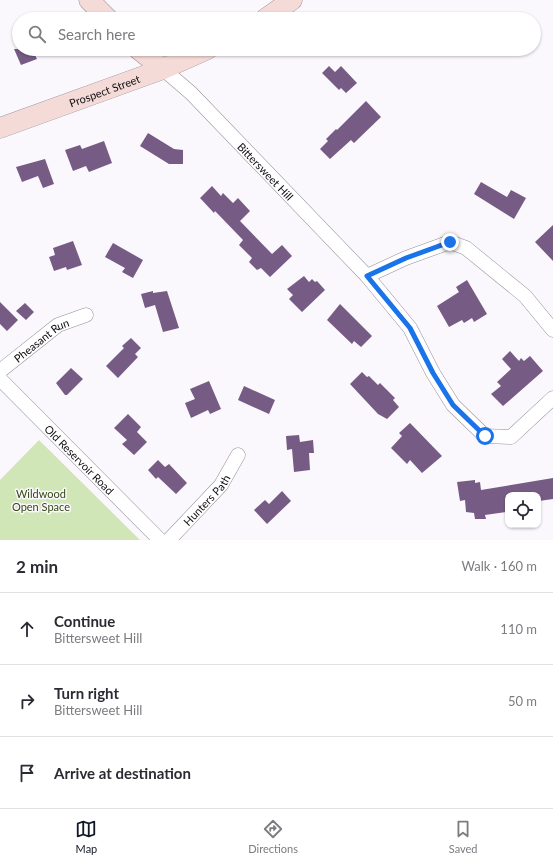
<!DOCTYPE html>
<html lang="en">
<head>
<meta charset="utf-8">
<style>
  :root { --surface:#fff; --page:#f2f2f3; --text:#2b2b33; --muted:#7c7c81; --line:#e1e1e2; --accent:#111827 }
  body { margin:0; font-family:Lato,sans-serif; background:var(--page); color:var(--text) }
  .controls { position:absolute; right:12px; bottom:12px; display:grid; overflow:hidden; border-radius:8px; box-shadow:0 1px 3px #0004 }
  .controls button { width:36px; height:36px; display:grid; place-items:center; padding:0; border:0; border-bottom:1px solid var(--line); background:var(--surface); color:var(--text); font:20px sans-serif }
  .stop { position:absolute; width:12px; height:12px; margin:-9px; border:3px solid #1a73e8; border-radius:50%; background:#fff }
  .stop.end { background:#1a73e8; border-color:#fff; box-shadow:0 1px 4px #0008 }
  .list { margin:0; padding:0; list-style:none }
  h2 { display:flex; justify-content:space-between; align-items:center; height:52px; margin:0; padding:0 16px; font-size:17px }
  h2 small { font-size:13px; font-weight:400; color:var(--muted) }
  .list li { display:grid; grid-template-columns:26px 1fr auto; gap:12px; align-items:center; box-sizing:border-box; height:72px; padding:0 16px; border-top:1px solid var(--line) }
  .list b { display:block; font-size:15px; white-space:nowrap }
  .list p { margin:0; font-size:13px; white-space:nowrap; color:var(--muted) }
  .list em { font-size:13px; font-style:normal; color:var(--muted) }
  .icon { flex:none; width:22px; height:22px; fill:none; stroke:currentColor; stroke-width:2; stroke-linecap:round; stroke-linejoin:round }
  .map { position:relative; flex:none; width:553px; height:540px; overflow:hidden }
  .search { position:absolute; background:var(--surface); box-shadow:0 1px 3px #0004; left:12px; right:12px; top:12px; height:44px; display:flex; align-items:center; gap:10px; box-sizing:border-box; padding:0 14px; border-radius:22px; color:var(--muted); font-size:15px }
  .sheet { height:268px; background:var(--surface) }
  nav { display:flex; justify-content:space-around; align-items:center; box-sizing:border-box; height:56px; border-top:1px solid var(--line); background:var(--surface); font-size:11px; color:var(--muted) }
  nav a { display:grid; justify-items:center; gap:2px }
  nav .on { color:var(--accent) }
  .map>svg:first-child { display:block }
  .green { fill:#d1e6b7 }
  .building { fill:#765c84 }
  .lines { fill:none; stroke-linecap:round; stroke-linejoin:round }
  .street-casing { stroke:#968f9a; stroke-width:15 }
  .secondary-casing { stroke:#968f9a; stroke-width:21 }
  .street { stroke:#fff; stroke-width:14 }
  .secondary { stroke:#f4dbd7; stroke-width:20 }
  .route { stroke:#1a73e8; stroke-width:5 }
  .labels { text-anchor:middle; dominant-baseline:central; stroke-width:3; stroke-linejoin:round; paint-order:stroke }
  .street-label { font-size:11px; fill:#0e0b0f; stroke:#fbf8fd }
  .park-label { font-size:11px; fill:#334612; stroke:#fbf8fd }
</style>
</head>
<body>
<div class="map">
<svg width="553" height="540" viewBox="0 0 553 540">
  <rect width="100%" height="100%" fill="#fbf8fd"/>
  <path class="green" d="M39,440L140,540H0V480Z"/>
  <path class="building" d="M14,49H32L37,59L21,65Z
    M329,66L335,72L341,66L357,83L346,93L341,88L339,90L322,73Z
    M366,101L381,117L354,143L351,140L330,159L320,149L328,141L326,139L336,129L337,130Z
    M148,133L174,149L183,150V164H169L140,146Z
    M104,141L112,163L89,172L86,166L73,171L65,150L80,145L82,149Z
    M45,159L54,184L43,188L38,176L22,182L16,167Z
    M481,182L507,197L511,190L526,198L514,219L474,194Z
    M212,186L221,196L223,193L233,203L238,198L250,211L240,221L272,254L282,245L292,256L270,277L261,268L257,270L249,262L252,258L239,245L243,240L215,211L214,213L200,198Z
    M553,225V261L535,242Z
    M73,241L82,265L67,270L66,267L54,271L49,257L55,255L53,248Z
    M113,243L143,260L133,278L122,272L125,268L105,257Z
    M304,276L309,282L312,279L315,282L317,281L325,290L302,312L289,299L293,295L287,289Z
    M467,280L487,314L474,322L472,318L464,323L462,320L449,327L437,306L459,292L456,287Z
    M153,291V293L167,291L179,328L163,332L155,305L145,308L141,294Z
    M0,302L18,320L7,331L0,324Z
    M25,303L34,312L26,320L16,311Z
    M340,304L372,336L361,347L354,341L352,344L327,320Z
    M131,338L141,348L135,354L138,357L118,378L106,366L124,348L122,346Z
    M510,351L519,361L521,358L524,361L530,356L543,371L503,406L491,394L501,386L497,382L511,369L502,359Z
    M71,368L83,379L67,395H65L56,383Z
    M362,372L367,377L369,376L378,385L380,383L395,398L393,400L399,407L387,419L378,414L350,384Z
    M209,381L221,409L210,414L208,410L191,418L185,403L195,399L190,389Z
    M244,386L275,400L269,414L238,400Z
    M128,414L141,427L137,432L147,442L134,455L122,444L127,440L114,428Z
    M410,423L442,456L422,473L410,460L407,464L391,448L402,436L399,433Z
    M299,435L300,442L313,440L314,453H309L310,470L294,472L292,449L287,450L286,436Z
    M158,460L165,467L169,464L187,483L176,494L158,477L156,479L148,470Z
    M553,478V499L539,501L538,495H506V512L485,515L486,519H475L474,513L466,512L465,500L460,501L457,482L475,480V483L480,482L481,490Z
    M282,491L291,501L267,524L254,510L265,500L269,504Z"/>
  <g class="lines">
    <defs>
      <g id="street">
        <path id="s1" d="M163,69L191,93L367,276"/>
        <path d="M553,330L525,296L466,248L450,242L406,258L367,276L410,328L433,373L453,405L485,436L511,437L553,398"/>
        <path id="s2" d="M0,371L58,325L86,315"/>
        <path id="s3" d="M0,379L160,540"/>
        <path id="s4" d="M169,540L221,485L238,455"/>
      </g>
      <g id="secondary">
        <path d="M89,0L108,19"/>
        <path d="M265,19L292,0"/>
        <path d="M138,49L163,69"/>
        <path id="s5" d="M0,128L163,69L208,49"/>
      </g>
    </defs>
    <use href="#street" class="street-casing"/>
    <use href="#secondary" class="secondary-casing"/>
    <use href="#street" class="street"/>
    <use href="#secondary" class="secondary"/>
  </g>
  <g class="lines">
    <path class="route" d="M450,242L406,258L367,276L410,328L433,373L453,405L485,436"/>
  </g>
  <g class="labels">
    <g class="street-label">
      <text stroke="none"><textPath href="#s5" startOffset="111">Prospect Street</textPath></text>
      <text stroke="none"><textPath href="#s1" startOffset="145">Bittersweet Hill</textPath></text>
      <text stroke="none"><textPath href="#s2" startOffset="52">Pheasant Run</textPath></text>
      <text stroke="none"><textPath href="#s3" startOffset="113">Old Reservoir Road</textPath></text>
      <text stroke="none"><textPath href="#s4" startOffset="55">Hunters Path</textPath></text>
    </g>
    <g class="park-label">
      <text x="41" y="493">Wildwood<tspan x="41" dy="13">Open Space</tspan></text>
    </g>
  </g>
</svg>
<div class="controls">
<button><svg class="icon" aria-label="locate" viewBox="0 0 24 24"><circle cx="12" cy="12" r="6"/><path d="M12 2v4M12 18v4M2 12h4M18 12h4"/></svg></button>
</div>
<div class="stop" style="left:485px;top:436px"></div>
<div class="stop end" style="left:450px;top:242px"></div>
<div class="search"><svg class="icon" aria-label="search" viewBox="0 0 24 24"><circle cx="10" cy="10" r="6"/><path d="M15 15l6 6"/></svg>Search here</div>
</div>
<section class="sheet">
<h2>2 min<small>Walk · 160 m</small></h2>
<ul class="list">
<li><svg class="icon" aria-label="ahead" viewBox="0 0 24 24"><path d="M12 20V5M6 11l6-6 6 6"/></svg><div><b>Continue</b><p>Bittersweet Hill</p></div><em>110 m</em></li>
<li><svg class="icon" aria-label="right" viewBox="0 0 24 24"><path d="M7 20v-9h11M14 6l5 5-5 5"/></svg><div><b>Turn right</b><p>Bittersweet Hill</p></div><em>50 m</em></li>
<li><svg class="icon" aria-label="arrive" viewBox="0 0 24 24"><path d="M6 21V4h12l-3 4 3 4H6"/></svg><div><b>Arrive at destination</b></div></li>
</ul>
</section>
<nav>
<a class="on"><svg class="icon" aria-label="map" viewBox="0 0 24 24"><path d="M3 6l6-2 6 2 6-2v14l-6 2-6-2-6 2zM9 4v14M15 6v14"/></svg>Map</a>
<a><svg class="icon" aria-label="directions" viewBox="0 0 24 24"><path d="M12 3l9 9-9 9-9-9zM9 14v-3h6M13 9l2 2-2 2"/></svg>Directions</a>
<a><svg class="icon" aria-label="saved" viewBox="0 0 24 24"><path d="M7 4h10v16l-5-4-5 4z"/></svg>Saved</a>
</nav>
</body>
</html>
